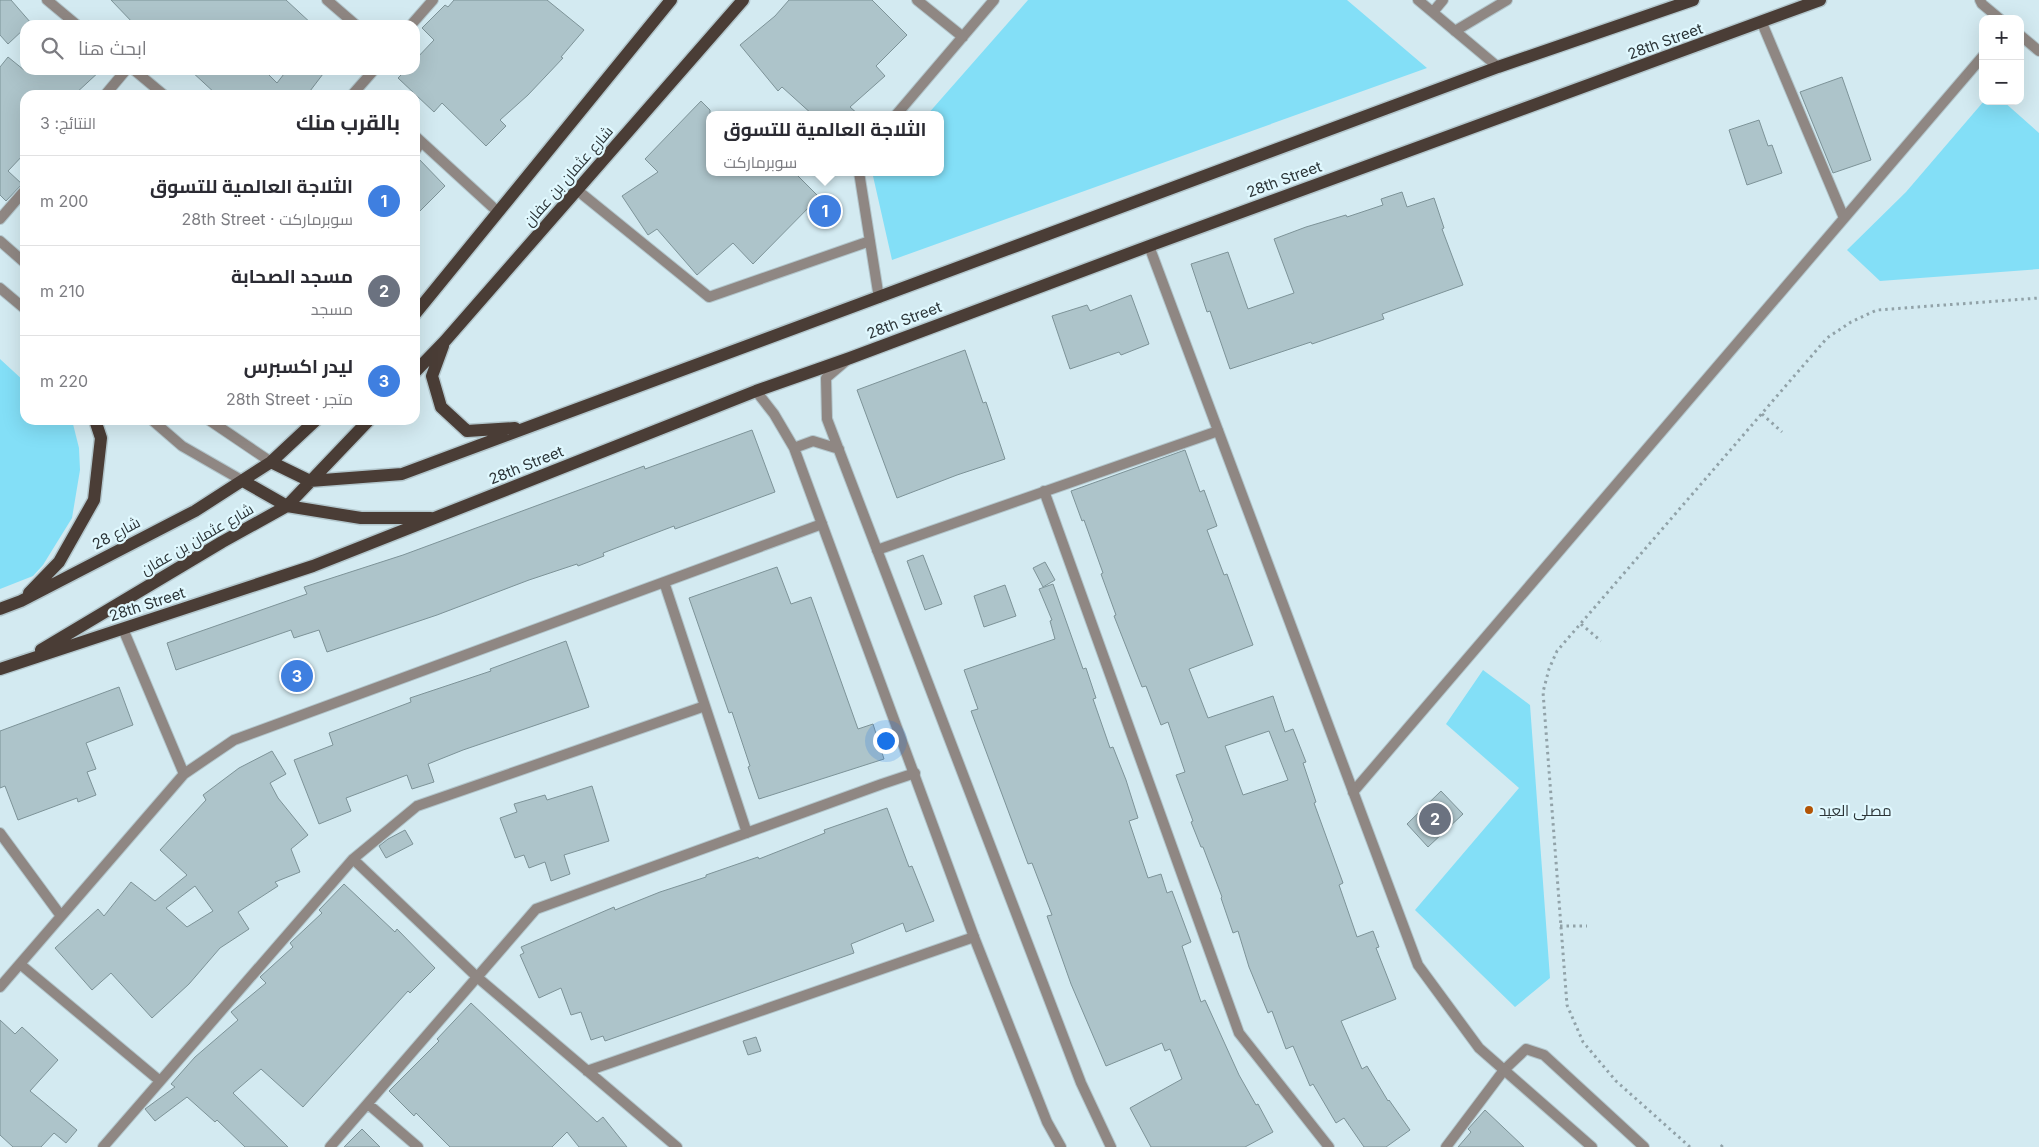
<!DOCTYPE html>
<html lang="ar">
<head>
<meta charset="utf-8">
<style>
  :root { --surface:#fff; --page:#f2f2f3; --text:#2b2b33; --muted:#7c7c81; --line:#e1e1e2; --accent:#b35405 }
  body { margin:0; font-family:Inter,Cairo,sans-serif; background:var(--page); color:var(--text); direction:rtl }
  .controls { position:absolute; right:15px; top:15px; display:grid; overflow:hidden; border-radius:10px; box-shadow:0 5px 20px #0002 }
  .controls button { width:45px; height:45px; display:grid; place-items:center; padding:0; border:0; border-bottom:1px solid var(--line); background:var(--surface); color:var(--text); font:25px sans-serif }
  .you { position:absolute; left:885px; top:740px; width:18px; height:18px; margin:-12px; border:4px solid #fff; border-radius:50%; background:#1a73e8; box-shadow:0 0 0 8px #1a73e833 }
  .badge { display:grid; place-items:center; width:32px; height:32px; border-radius:50%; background:var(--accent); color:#fff; font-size:16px; font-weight:700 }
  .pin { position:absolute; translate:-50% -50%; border:2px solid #fff; box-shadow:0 1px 5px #0006 }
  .popup { position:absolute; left:706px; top:111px; width:238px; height:65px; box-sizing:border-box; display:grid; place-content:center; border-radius:10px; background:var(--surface); filter:drop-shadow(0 1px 4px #0005); font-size:16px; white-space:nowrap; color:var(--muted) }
  .popup b { font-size:19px; color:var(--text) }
  .popup::after { content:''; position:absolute; left:50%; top:100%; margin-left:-10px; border:10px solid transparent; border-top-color:var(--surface) }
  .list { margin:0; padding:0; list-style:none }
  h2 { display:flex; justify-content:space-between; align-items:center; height:65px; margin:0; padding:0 20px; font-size:21px }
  h2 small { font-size:16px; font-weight:400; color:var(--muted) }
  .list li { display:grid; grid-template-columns:32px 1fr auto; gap:15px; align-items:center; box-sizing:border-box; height:90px; padding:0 20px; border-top:1px solid var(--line) }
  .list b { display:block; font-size:19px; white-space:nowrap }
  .list p { margin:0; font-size:16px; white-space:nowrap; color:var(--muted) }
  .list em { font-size:16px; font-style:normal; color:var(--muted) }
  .icon { flex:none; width:28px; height:28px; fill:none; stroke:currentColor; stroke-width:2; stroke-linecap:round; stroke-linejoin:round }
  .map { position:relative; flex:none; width:2039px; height:1147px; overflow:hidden; direction:ltr }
  .search { position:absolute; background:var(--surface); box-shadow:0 5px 20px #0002; left:20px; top:20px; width:400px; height:55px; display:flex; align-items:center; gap:12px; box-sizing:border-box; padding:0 18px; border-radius:15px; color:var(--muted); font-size:19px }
  .panel { position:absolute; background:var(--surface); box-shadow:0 5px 20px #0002; left:20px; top:90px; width:400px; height:335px; border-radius:15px; direction:rtl }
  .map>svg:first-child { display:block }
  .green { fill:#83dff7 }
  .building { fill:#adc4ca; stroke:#7d9398; fill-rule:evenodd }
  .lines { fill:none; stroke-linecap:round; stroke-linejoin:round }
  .service-casing { stroke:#b2c6cc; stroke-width:12 }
  .minor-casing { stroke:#b2c6cc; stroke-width:12 }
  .tertiary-casing { stroke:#b2c6cc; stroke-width:12 }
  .primary-casing { stroke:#b2c6cc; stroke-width:15 }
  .path { stroke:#91a2a8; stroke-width:3; stroke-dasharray:2.5 4; stroke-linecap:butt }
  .service { stroke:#8f8783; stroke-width:10 }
  .minor { stroke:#8f8783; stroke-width:10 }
  .tertiary { stroke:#8f8783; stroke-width:10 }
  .primary { stroke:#4a3d36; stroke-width:12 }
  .poi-dot { fill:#b35405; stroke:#e0f8fe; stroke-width:2 }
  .labels { text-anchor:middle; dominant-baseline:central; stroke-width:4.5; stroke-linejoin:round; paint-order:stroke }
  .street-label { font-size:15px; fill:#2c3538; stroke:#e0f8fe }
  .poi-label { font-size:15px; fill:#2c3538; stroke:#e0f8fe; text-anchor:start }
</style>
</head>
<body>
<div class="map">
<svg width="2039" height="1147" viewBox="0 0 2039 1147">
  <rect width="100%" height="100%" fill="#d3eaf1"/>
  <path class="green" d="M1028,0H1347L1427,68L892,260L873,176L877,172H940V115H927Z
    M1984,101H2003L2039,133V269L1880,281L1847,250L1906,192Z
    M0,359L25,382V420H72L79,448L80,470L72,518L43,565L33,576L0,589Z
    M1483,670L1530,705L1550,978L1515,1007L1415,910L1519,788L1446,724Z"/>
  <path class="building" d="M0,0H11L31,23L25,25V28L8,44L0,35Z
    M111,0H286L313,25H135Z
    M454,0H547L584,30L561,57L563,58L528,95L500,120L506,126L486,146L442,103L434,112L398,78L406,70H415V60L434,40L422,28L445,5L448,7Z
    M789,0H872L907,35L876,66L885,76L850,107L859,115H813L782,87L778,91L740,45L775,16Z
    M8,57L24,70H101L74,95H25V153L8,171L22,184L6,201L0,195V67Z
    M190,70H264L277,83L287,70H326L307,95H217Z
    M1842,77L1871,160L1833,173L1800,92Z
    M701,101L710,110V172H794L819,197L753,264L733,243L697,275L657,229L648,235L622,196L658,172L645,159Z
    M1759,120L1768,146L1772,145L1782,173L1747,185L1729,130Z
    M417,157L445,186L415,216V158Z
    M1402,192L1407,207L1434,198L1444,228L1442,229L1463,285L1382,314L1384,319L1312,344L1311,342L1230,369L1210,311L1207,312L1191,264L1228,252L1248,309L1294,293L1274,239L1306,227L1346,215L1347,217L1383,205L1381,199Z
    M1131,295L1149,344L1121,355L1119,352L1070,369L1052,316L1087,305L1090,311Z
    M965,350L983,403L986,402L1005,459L957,475L897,498L857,390Z
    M752,430L775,492L675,529L674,526L603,553L604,556L578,566L577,564L529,580L437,615L327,652L319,630L294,638L291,630L176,670L167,643L307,594L304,587L403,555L644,466L645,469Z
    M1185,450L1200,492L1204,490L1217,526L1207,530L1224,575L1227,574L1253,645L1189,669L1208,718L1273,696L1285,732L1293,729L1306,762L1303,763L1316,802L1314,803L1343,883L1339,885L1357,937L1373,931L1379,947L1376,948L1396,999L1341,1021L1362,1069L1367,1066L1388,1101L1389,1100L1410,1130L1386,1147H1364L1344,1118L1336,1123L1313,1084L1310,1086L1293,1046L1286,1049L1272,1011L1268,1013L1249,967L1238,931L1233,933L1221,898L1222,897L1203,847H1201L1191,822L1193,821L1176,775L1185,772L1168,722L1161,725L1146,686L1142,687L1114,616L1116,615L1101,574L1103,573L1084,520L1082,521L1071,491ZM1269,731L1288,780L1243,795L1225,746Z
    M923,555L942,604L925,610L907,561Z
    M1045,562L1055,580L1043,587L1033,568Z
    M777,567L791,604L811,597L858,729L873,724L884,759L759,799L748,767L750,766L732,712L729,713L689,598Z
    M1053,584L1083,669L1086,668L1096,698L1093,699L1110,748L1113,747L1126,780L1138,818L1129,821L1148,878L1161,874L1167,893L1172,891L1191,942L1182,946L1201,1002L1205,1000L1239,1075L1256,1105L1258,1104L1273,1132L1245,1147H1151L1130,1108L1182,1079L1170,1049L1165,1051L1162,1043L1106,1066L1071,984L1047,916L1052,915L1032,863L1028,864L971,711L978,709L964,670L1055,639L1050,621L1052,620L1039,589Z
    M1005,585L1016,616L984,627L974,596Z
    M566,641L589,707L463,750L428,764L434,782L412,789L407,775L346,798L351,811L319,824L294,760L333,745L329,733L411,702L410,698L491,671L490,669Z
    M119,687L133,725L86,743L96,769L87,772L96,795L78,802L77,798L18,820L5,786L0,788V731Z
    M272,751L286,774L270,783L278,798L308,835L291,849L300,872L275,882L278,886L238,912L249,929L220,948L189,984L152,1018L111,973L92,990L55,948L98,909L104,916L131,882L155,901L187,875L160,850L206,800L203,795L239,768ZM195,886L213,911L187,927L166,908Z
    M592,786L609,841L564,855L570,874L551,881L545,862L529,868L524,855L515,858L500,818L517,812L514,804L545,795L547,800Z
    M1441,791L1463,814L1428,847L1407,824Z
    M887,808L909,867L912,866L934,921L906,932L903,923L851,944L854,953L605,1041L603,1036L591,1040L581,1012L571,1015L561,988L539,998L520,955L524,953L521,947L614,907L615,910L660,892L706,877V875L758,857L759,859L825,833L824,830Z
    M405,830L413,844L386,858L379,846L388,839Z
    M344,884L395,932L397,929L435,968L410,993L408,991L303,1107L261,1069L233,1093L288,1147H245L217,1120L215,1122L187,1097L155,1121L145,1109L175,1087L171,1084L195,1057L238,1020L231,1012L266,983L260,977L293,947L290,943L322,913L319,910Z
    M471,1003L597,1122L603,1117L627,1147H579L567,1132L552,1147H450L416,1113L414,1116L389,1091L439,1041L437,1039Z
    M0,1020L15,1034L22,1027L58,1060L30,1091L77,1130L66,1143L54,1133L41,1147H13L0,1135Z
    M756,1037L761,1051L748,1055L743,1041Z
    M1485,1110L1524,1147H1458L1471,1132L1468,1129Z
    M362,1129L380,1147H344Z"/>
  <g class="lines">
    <defs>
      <path id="service" d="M1455,31L1507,0
        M415,136L498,212
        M415,151L421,142
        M1504,1070L1526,1049L1544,1055L1644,1147"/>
      <path id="minor" d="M47,0L77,25
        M327,0L356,25
        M917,0L963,37
        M1418,0L1498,67
        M1433,12L1443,0
        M1762,23L1844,218
        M411,25L433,0
        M134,70L164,95
        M105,95L126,70
        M352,95L374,70
        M896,115L994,0
        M859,172L879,298
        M577,190L709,297L870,241
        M0,219L25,190
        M1044,491L1239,1033L1329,1147
        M877,550L1218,431
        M664,582L747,833
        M123,629L184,774
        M1353,792L1983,56
        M0,833L61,916
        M353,859L477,977L677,1147
        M20,964L160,1081
        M0,987L184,774L234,740L822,524
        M587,1071L974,937
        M368,1104L418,1147
        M103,1147L353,859L417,806L705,706
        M330,1147L536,909L882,784L915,773
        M1446,1147L1504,1070"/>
      <path id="tertiary" d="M1980,0L1982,4L2000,19
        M2020,35L2039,51
        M0,241L25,263
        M1149,246L1418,965L1479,1048L1592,1147
        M0,288L25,309
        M846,361L826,378L827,419L1081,1083L1111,1147
        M756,391L774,414L794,448L974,937L1047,1122L1061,1147
        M152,420L182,446L243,481
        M209,420L271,462
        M794,448L813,441L839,449"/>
      <path id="primary" d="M415,314L671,0
        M443,346L432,376L441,407L467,431L515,428
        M415,372L445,341L743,0
        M271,462L310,481L402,474L1498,67L1693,0
        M243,481L287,506L361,518H431
        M29,593L59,562L94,500L101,438L95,420
        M0,609L21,601L195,511L271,462L316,420
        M41,650L222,542L287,506L369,420
        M0,669L313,566L756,391L850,358L1149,246L1820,0"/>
    </defs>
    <use href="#service" class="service-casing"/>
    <use href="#minor" class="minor-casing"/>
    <use href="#tertiary" class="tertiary-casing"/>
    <use href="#primary" class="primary-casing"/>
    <path class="path" d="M1762,414L1782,432
      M1581,624L1601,641
      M1560,926H1587
      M1690,1147L1616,1081L1583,1042L1567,1005L1543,692L1549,669L1557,651L1827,338L1851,322L1877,310L2039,298
      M1721,1147L1725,1142"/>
    <use href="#service" class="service"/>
    <use href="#minor" class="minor"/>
    <use href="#tertiary" class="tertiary"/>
    <use href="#primary" class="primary"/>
  </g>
  <circle class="poi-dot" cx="1809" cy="810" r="5"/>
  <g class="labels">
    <g class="street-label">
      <text transform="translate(1665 41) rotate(-20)">28th Street</text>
      <text transform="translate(568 176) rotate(-49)">شارع عثمان بن عفان</text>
      <text transform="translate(1284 179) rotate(-20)">28th Street</text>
      <text transform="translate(904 320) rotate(-21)">28th Street</text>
      <text transform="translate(526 465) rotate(-22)">28th Street</text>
      <text transform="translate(116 533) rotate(-28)">شارع 28</text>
      <text transform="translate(197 539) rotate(-30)">شارع عثمان بن عفان</text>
      <text transform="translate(147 604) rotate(-18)">28th Street</text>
    </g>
    <g class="poi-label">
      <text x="1819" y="810">مصلى العيد</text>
    </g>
  </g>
</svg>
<div class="controls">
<button>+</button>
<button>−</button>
</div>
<div class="you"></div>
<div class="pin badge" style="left:825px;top:211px;background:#3f7fe0">1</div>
<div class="popup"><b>الثلاجة العالمية للتسوق</b>سوبرماركت</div>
<div class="pin badge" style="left:1435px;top:819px;background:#6b7280">2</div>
<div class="pin badge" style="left:297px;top:676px;background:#3f7fe0">3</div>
<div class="search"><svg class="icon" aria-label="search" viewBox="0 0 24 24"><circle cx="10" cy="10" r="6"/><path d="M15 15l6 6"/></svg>ابحث هنا</div>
<section class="panel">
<h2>بالقرب منك<small>النتائج: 3</small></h2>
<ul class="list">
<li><span class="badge" style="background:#3f7fe0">1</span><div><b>الثلاجة العالمية للتسوق</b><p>سوبرماركت · 28th Street</p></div><em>200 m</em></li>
<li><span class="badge" style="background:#6b7280">2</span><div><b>مسجد الصحابة</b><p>مسجد</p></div><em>210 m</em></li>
<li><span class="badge" style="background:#3f7fe0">3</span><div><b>ليدر اكسبرس</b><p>متجر · 28th Street</p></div><em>220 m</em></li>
</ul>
</section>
</div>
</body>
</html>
